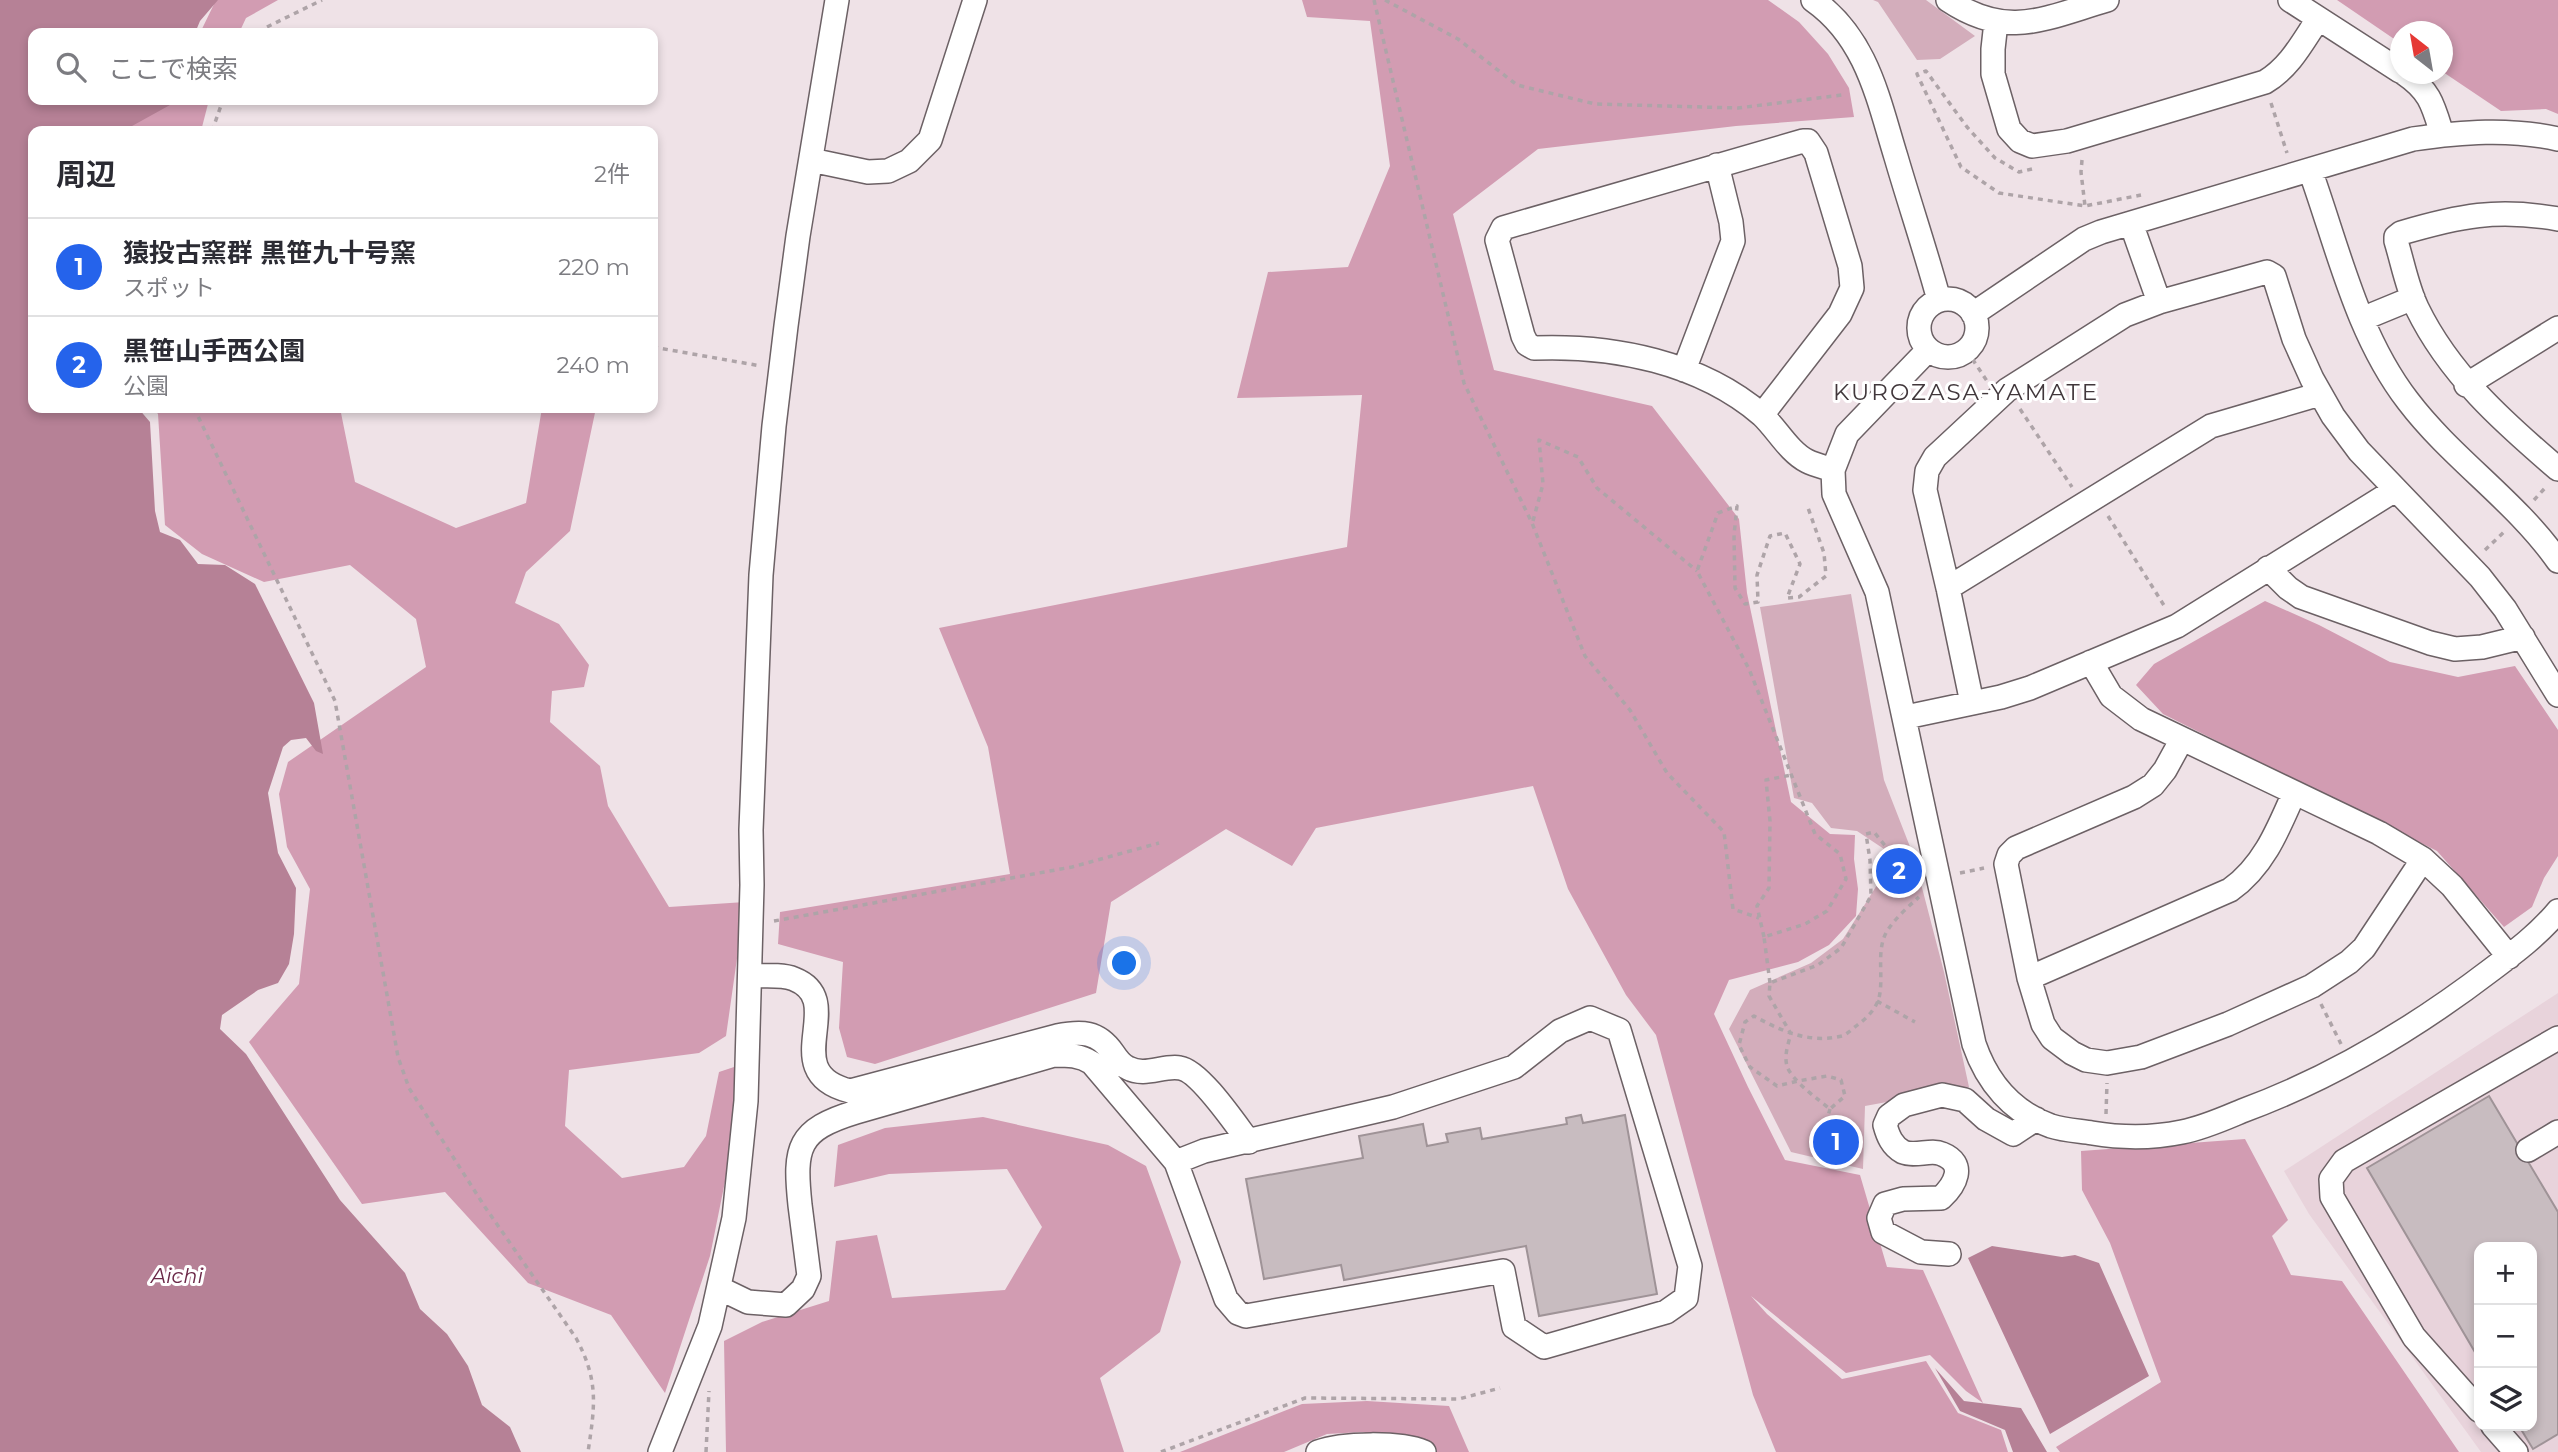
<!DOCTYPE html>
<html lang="ja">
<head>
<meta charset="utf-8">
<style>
  :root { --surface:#fff; --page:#f7f7f7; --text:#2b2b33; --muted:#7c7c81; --line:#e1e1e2; --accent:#2563eb }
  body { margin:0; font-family:Montserrat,"Noto Sans JP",sans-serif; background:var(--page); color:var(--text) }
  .controls { position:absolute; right:21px; bottom:21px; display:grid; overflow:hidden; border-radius:14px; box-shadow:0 4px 10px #0003 }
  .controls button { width:63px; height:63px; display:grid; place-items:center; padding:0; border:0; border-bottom:2px solid var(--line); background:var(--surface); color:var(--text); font:35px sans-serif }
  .compass { position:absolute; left:2390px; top:21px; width:63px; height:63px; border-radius:50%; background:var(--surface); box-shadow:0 4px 10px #0003; rotate:329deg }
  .you { position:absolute; left:1125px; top:964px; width:24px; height:24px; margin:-18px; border:5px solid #fff; border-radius:50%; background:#1a73e8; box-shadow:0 0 0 10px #1a73e833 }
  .badge { display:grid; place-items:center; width:46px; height:46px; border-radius:50%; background:var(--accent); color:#fff; font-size:23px; font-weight:700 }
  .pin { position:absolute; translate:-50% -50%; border:4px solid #fff; box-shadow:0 2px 7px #0006 }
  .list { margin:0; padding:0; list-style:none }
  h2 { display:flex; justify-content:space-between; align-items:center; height:91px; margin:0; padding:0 28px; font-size:30px }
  h2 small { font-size:23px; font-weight:400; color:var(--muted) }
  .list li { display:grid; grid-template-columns:46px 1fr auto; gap:21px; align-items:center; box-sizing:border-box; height:98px; padding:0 28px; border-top:2px solid var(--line) }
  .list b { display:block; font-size:26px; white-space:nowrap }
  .list p { margin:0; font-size:23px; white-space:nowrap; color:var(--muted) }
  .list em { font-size:23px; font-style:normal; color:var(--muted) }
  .icon { flex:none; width:38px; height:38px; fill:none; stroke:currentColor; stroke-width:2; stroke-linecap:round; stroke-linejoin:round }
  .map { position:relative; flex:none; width:2558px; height:1452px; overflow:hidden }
  .search { position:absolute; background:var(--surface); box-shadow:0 4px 10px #0003; left:28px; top:28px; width:630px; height:77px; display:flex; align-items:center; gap:18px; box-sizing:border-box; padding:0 24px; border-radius:14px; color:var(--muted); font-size:26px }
  .panel { position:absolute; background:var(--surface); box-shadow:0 4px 10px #0003; left:28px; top:126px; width:630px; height:287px; border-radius:14px }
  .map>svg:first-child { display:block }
  .built { fill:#e8d3db; fill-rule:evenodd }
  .green { fill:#d3adbb }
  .forest { fill:#d29cb2 }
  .water { fill:#b68196 }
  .building { fill:#c8bcc0; stroke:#9f9397; stroke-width:2 }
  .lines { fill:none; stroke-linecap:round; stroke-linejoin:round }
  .minor-casing { stroke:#6c6165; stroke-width:26 }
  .path { stroke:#aea4a8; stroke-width:3.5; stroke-dasharray:5 5; stroke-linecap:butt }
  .minor { stroke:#fff; stroke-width:23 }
  .labels { text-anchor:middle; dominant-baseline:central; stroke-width:6; stroke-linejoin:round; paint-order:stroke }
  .water-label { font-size:21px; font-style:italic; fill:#6b2948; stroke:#fff }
  .quarter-label { font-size:23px; letter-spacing:2px; fill:#41373b; stroke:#fff }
</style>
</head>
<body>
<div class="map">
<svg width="2558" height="1452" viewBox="0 0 2558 1452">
  <rect width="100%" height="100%" fill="#efe2e7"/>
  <path class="built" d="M2558,993V1452H2481L2309,1214L2284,1171ZM2479,1247H2532V1426H2479Z"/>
  <path class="green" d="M1873,0H1926L1975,36L1940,59L1917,60L1878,2Z
    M1851,594L1884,780L1914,857L1944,972L1969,1087L1865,1106L1863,1169L1791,1152L1729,1029L1750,990L1811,963L1843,939L1877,885L1884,849L1857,831L1831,828L1812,803L1794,798L1760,607Z"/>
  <path class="forest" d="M216,0H278L246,18L239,33H200Z
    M1302,0H1768L1799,22L1828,54L1849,88L1854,117L1736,126L1538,149L1453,214L1494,370L1652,406L1739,519L1747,593L1791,802L1830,834L1855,835L1854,859L1858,889L1856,916L1829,945L1798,962L1729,980L1714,1014L1748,1087L1785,1160L1860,1175L1887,1267L1923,1270L1983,1403L1966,1391L1930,1355L1846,1373L1751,1296L1767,1314L1842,1379L1926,1361L1958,1413L2001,1430L2008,1452H1776L1753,1395L1656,1035L1626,995L1568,889L1533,786L1316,828L1292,866L1226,829L1111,902L1096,993L875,1064L847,1057L839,1028L843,962L778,944L780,912L1010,874L988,747L939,628L1347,547L1362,395L1237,398L1268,272L1348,267L1390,166L1370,21L1307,17Z
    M2337,0H2558V114L2546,109L2501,111L2443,72L2442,32H2400V43Z
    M124,100H209L201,131H107Z
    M153,408H340L355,482L456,528L526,503L542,408H596L570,531L526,572L515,603L559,624L589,665L584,687L552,691L550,722L600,766L608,806L669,907L745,902L726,1036L699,1053L569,1070L565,1126L622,1178L684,1167L706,1136L719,1072L734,1067L738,1117L710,1256L665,1393L611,1315L528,1283L445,1192L362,1204L249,1042L299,984L310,889L287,847L279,794L288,762L426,667L416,619L350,565L264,582L202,554L165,525L158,414Z
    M2265,601L2319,625L2390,662L2458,677L2515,666L2558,730V856L2544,878L2532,907L2504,927L2437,851L2163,714L2136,685L2154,664Z
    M983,1117L1108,1145L1146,1166L1181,1262L1160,1332L1100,1378L1124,1452H726L724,1341L762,1322L829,1301L836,1241L877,1235L892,1298L1005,1290L1042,1227L1007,1169L889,1174L834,1187L838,1145L885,1128Z
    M2245,1139L2288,1220L2272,1236L2291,1275L2342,1281L2459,1452H2060L2056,1447L2161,1382L2110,1243L2082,1190L2081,1151Z
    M1367,1401L1449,1406L1469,1452H1419L1363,1432L1327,1434L1284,1452H1180L1302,1404Z"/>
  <path class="water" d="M0,0H218L200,21L195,33H33V100H179L123,131H33V408H138L150,422L155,511L160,532L180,540L198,564L225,565L255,584L314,703L323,754L316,751L306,738L291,740L283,747L268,793L278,853L296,888L294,934L289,964L278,983L258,990L222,1015L220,1029L246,1054L340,1200L405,1273L420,1309L447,1334L468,1366L482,1405L510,1427L521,1452H0Z
    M1992,1246L2062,1257L2075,1255L2099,1263L2149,1376L2050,1434L1968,1258Z
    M1935,1368L1964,1401L2021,1408L2047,1452H2013L2005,1430L1960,1411Z"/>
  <path class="building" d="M2489,1096L2558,1212V1434L2533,1449L2519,1426H2532V1247H2479V1359L2367,1168Z
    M1581,1115L1583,1123L1625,1115L1657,1294L1539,1316L1526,1246L1344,1280L1341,1265L1264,1279L1246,1179L1363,1158L1359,1136L1423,1124L1427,1146L1448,1142L1446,1134L1480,1128L1482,1139L1567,1124L1566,1118Z"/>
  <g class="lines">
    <defs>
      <path id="minor" d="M1813,0C1867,38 1878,99 1896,157C1910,205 1926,252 1939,300
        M1948,0C2008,40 2045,18 2107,0
        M2290,0L2400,71
        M1996,22L1993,49V74L2009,129L2020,141L2032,146L2067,141L2265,82C2290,67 2302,43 2318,19
        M2405,74C2430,91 2433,105 2442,134
        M811,160L868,172L888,171L909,161L930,140L975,0
        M2310,170C2338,248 2357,335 2408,401C2452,459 2516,501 2558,561
        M2558,219C2497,208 2459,216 2401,233L2396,237V241C2403,264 2407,287 2417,308C2449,374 2503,422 2558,469
        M2131,223L2159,302
        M1919 328a29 29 0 1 1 58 0a29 29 0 1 1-58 0Z
        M1973,314L2084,239L2101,232L2413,139C2462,132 2509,128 2558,139
        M2362,319L2413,298
        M1928,350L1847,434L1833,470L1834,494L1877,592L1974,1044C1987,1082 2012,1112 2051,1126C2063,1130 2079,1131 2092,1133C2122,1138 2153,1138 2182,1132C2203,1128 2223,1119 2242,1111C2332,1078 2415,1028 2491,970C2515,952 2539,934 2558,911
        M1684,370L1733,241L1731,222L1717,165
        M2466,385L2558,328
        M1762,415L1840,314L1852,288L1850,266L1816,153L1808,141H1803L1503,228L1497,240L1523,336L1527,344L1534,348C1614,345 1700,362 1762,415C1777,429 1789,452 1807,461C1815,465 1824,467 1833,470
        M2268,568L2288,588L2301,597L2430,643L2455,649L2482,647L2523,637
        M1948,588L2211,426L2320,394
        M2091,662L2111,696L2141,719L2379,833L2423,859L2452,886L2509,957
        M1972,703L1948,588L1925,490L1927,471L1935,457L2007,390L2125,315L2159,302L2267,272L2274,276L2294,339L2312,379L2333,416L2359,451L2480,577L2505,609L2558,695
        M1906,717L2001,697L2030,688L2177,626L2395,490
        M2182,739L2165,770L2153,785L2134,797L2016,848L2009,855L2006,864L2029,978L2043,1024L2052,1038L2072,1053L2086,1060L2107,1063L2141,1057L2228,1024L2312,986L2349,962L2364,948L2423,859
        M750,976C763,976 782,974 794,979C850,1001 774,1072 850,1091L1057,1036C1081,1031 1098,1031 1113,1053C1117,1059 1121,1065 1128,1068C1145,1077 1163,1065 1180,1068C1200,1071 1236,1125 1249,1142
        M2029,978L2230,890C2263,867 2278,830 2294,793
        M2528,1150L2558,1132
        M1949,1254L1921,1252L1883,1232L1879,1218L1885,1204L1903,1199L1941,1198C1955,1185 1967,1164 1942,1154C1931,1149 1915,1157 1903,1152C1892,1146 1888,1136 1885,1125L1889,1116L1904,1105L1942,1095L1965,1100L1986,1119L2013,1134L2036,1119
        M719,1288L748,1302L786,1305L803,1289L809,1276C806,1252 803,1229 800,1205C794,1147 797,1130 856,1112L1054,1055C1068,1055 1080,1055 1092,1063L1176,1162L1226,1299L1238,1313L1246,1316L1503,1271L1514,1327L1544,1347L1666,1312L1686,1298L1690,1266L1619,1030L1590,1018L1560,1031L1514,1067L1393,1107L1204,1151L1176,1162
        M2479,1410L2414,1337L2332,1197L2331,1179L2344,1161L2558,1038
        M2493,1426L2516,1452
        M660,1452L710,1326L734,1218L746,1101L752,885L751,830L761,575L774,426L786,326L798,236L837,0
        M1318,1452C1342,1443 1400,1442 1424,1452"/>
    </defs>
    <use href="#minor" class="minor-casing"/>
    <path class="path" d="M1374,0L1464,383L1532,523L1585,656L1630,710L1667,773L1724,832L1733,909L1759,918
      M1385,0L1458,39L1517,85L1595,104L1738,108L1842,95
      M259,33L267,27L322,0
      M2271,103L2287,153
      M212,131L223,100
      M2082,160L2081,172L2085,206
      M2032,169L2019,172L1995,158L1967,127L1926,71L1917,74L1961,167L1999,193L2085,206L2141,195
      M653,347L761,366
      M1967,351L1987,381
      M194,408L335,701L398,1057L409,1088L485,1207L576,1338C599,1381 595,1405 588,1452
      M2020,409L2072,487
      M2534,500L2545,488
      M2108,516L2165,607
      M1533,521L1543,484L1539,440L1578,457L1597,488L1697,571
      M2485,550L2505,531
      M1960,873L1984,868
      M1916,884L1874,832L1866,834L1870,860L1871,896L1841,948L1818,965L1770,983L1769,996L1791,1034C1788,1044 1784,1056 1787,1066C1791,1080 1819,1100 1830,1109L1845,1096L1841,1080L1827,1076L1798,1081L1777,1086L1750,1067L1739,1045L1745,1022L1754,1016C1781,1031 1810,1044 1842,1036C1848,1034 1854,1027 1860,1023C1868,1017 1876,1008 1879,998C1884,977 1876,952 1886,933C1894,919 1908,907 1919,897
      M774,921L1072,867L1159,843
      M1764,937L1757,906L1769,888L1770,821L1766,780L1791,775
      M1770,983L1764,937L1805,924L1827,911L1846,879L1840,854L1815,834L1749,669L1697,571L1718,513L1737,506L1734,535L1735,588L1745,604L1758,602L1757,575L1770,536L1785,533L1800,564L1787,598L1799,597L1826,576L1824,553L1807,505
      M1877,1001L1915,1022
      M2321,1004L2341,1044
      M2106,1114L2107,1083
      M1826,1123L1830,1109
      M706,1452L709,1391
      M1161,1452L1305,1398L1459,1399L1500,1388"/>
    <use href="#minor" class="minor"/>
  </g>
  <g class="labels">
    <g class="water-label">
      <text x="177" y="1275">Aichi</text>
    </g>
    <g class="quarter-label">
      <text x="1966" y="392">KUROZASA-YAMATE</text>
    </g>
  </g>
</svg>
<div class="controls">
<button>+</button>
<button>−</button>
<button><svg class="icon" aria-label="layers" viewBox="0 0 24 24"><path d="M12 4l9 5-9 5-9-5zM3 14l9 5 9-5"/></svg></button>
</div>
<svg class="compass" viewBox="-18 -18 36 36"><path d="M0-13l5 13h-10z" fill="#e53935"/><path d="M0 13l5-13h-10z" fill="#7c7c81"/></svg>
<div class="you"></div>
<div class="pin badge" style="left:1836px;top:1142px">1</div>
<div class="pin badge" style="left:1899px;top:871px">2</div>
<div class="search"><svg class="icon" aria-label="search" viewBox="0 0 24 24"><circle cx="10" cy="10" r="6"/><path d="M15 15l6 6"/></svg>ここで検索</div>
<section class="panel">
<h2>周辺<small>2件</small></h2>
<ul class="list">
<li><span class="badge">1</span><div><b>猿投古窯群 黒笹九十号窯</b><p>スポット</p></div><em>220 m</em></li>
<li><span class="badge">2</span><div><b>黒笹山手西公園</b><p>公園</p></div><em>240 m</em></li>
</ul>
</section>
</div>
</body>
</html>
